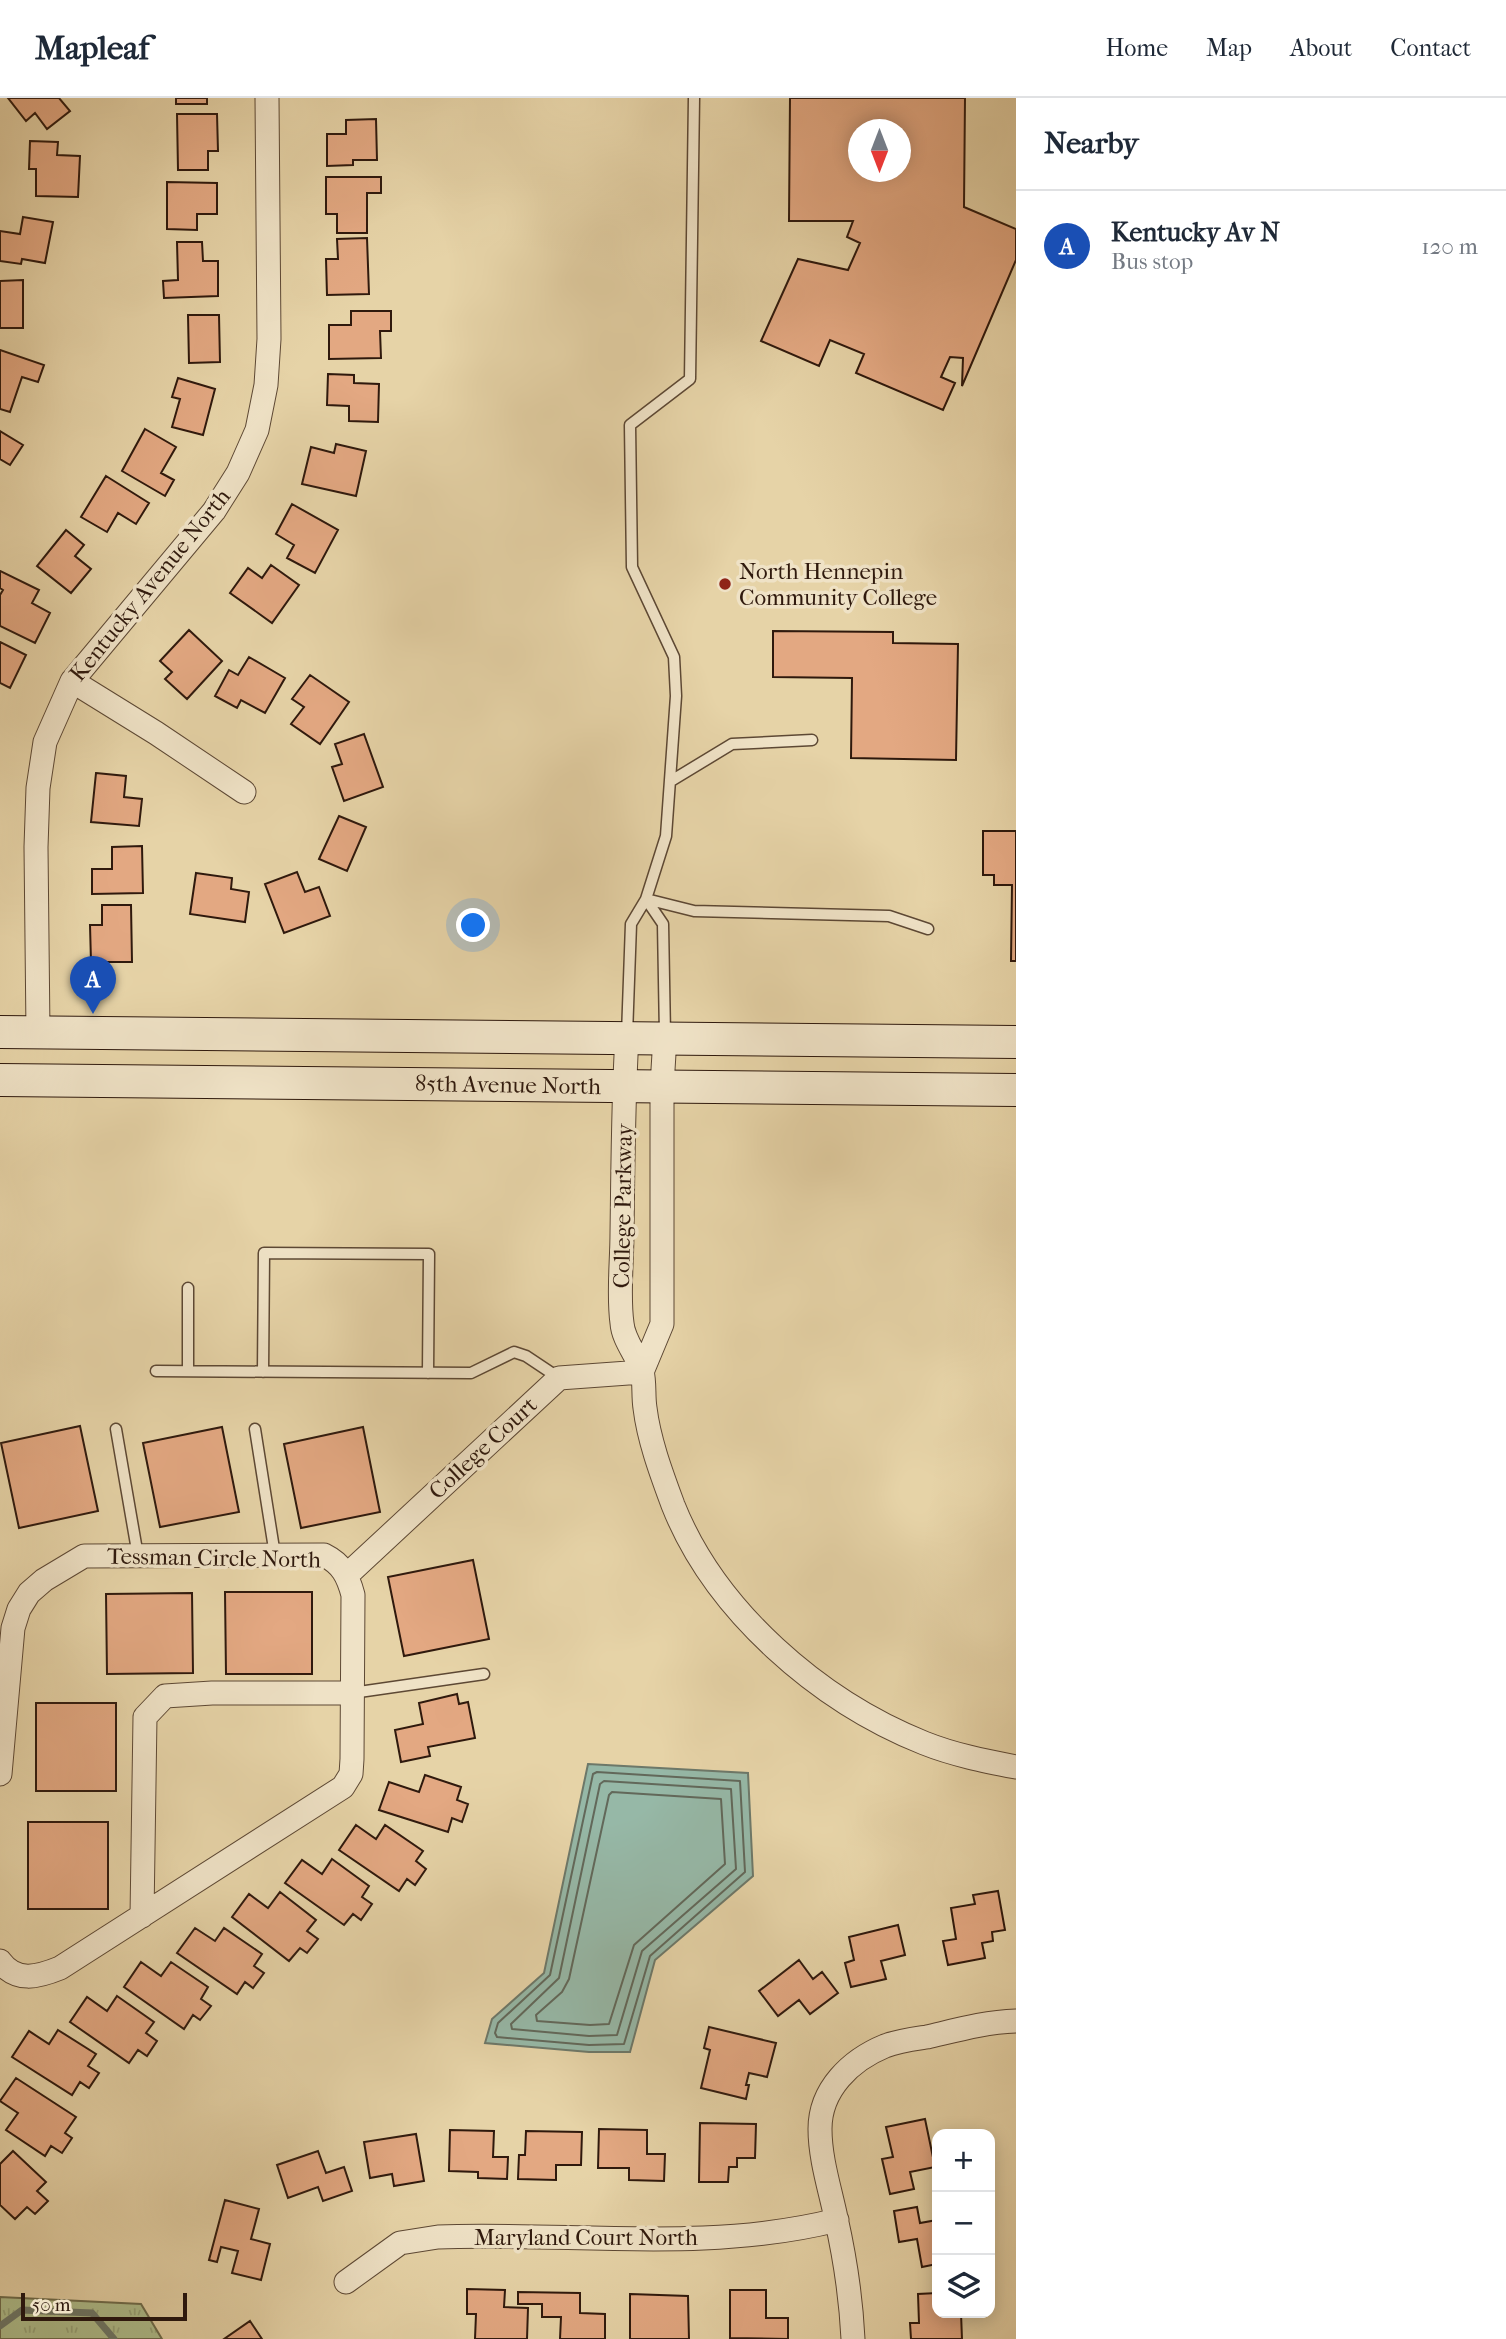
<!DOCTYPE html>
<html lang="en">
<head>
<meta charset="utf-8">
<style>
  :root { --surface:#fff; --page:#f6f6f7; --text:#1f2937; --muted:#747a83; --line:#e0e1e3; --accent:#8f2418 }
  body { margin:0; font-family:"IM FELL French Canon",serif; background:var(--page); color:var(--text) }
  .controls { position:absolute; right:21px; bottom:21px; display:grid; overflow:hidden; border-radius:14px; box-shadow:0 4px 18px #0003 }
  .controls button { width:63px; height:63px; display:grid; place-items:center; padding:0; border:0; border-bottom:2px solid var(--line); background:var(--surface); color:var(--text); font:35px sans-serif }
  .compass { position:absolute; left:848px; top:21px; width:63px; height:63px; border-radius:50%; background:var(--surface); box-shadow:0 4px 18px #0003; rotate:180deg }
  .scale { position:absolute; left:21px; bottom:18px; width:166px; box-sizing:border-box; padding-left:7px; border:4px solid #2f190d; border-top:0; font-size:19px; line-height:24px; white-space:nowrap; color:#2f190d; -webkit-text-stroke:5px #efe2c6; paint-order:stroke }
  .you { position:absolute; left:474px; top:828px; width:24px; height:24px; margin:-18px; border:5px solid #fff; border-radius:50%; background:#1a73e8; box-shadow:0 0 0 10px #1a73e833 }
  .badge { display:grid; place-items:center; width:46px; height:46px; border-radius:50%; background:var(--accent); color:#fff; font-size:23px; font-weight:700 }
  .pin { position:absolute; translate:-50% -58px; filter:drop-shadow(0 2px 4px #0008) }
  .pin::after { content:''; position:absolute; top:37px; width:24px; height:21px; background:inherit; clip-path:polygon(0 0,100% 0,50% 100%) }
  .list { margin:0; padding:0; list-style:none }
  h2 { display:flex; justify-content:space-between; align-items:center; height:91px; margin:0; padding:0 28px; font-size:30px }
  h2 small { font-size:23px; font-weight:400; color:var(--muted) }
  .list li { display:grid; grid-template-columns:46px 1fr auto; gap:21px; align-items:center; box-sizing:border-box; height:112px; padding:0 28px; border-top:2px solid var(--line) }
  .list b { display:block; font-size:26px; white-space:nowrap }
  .list p { margin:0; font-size:23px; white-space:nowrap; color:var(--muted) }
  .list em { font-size:23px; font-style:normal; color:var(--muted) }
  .icon { flex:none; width:38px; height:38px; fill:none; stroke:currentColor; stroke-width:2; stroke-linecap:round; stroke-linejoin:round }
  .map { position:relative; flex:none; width:1016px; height:2241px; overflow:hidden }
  header { display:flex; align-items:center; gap:42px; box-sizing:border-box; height:98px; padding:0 35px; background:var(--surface); border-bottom:2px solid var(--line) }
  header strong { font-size:33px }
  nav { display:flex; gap:38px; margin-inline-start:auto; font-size:24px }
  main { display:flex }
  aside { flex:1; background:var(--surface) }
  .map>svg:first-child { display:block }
  .park { fill:url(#park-tufts); stroke:#6e6c4c; stroke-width:2 }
  .water { fill:#96b8a7; stroke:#6d7869; stroke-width:2 }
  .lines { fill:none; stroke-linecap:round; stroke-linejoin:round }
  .shore { stroke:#62685a; stroke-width:2 }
  .stream { stroke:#6d7869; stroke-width:7 }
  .building { fill:#e3a882; stroke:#2f190d; stroke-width:2; fill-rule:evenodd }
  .service-casing { stroke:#5d4834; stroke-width:13 }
  .minor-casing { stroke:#5d4834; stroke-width:25 }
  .secondary-casing { stroke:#2f190d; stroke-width:34 }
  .service { stroke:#efe2c6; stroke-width:10 }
  .minor { stroke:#efe2c6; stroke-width:23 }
  .secondary { stroke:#efe2c6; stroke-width:32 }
  .poi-dot { fill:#8f2418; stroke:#efe2c6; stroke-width:2.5 }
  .labels { text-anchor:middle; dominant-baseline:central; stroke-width:7; stroke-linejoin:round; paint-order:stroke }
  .poi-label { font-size:23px; fill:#2f190d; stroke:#efe2c6; text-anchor:start }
  .street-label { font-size:23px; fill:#2f190d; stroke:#efe2c6 }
</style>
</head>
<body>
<header>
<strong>Mapleaf</strong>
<nav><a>Home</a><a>Map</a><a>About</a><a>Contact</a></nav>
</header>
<main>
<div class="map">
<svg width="1016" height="2241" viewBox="0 0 1016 2241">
  <defs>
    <pattern id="park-tufts" width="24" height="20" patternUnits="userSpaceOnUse" patternTransform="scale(1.75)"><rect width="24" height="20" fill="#aebe8c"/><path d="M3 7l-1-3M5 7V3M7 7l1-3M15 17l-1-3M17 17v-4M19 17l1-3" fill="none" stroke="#96a378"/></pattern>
  </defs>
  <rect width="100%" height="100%" fill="#e6d3a7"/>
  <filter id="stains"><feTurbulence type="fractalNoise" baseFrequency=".00286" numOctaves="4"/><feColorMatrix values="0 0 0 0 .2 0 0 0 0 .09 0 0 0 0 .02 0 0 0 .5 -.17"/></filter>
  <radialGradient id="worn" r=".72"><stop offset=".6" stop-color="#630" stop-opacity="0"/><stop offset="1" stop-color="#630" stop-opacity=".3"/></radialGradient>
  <path class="park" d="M0,2199L141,2206L162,2241H0Z"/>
  <path class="water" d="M588,1666L748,1675L753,1778L655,1862L630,1954H589L485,1945L492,1921L544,1875Z"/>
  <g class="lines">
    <path class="shore" d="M597,1674L740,1683L745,1774L650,1858L624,1946L589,1947L497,1939L495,1935L498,1925L550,1877L593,1676Z
      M604,1683L731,1691L736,1771L642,1853L617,1937L589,1938L512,1931L511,1926L559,1880L600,1686Z
      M612,1694L721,1701L725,1766L634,1847L609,1926L590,1927L537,1923L536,1917L562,1894L569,1881L609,1697Z"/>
    <path class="stream" d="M0,2228L22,2212L92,2215L114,2241"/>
  </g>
  <path class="building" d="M8,0H59L70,13L47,31L35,15L26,23Z
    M176,0H207V6H176Z
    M790,0H965L964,109L1016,131V162L962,288L963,260L950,259L941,279L955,285L943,312L856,275L864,256L830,242L819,268L761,243L798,161L848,172L860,145L847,139L853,123H789ZM858,32H900V74H858Z
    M177,16H217L218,53H208V72H178Z
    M376,21L377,62H353V67L327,68V36H346V22Z
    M30,43L58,44L57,57L80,58L78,99L36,98V71H29Z
    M326,79H381V95H367V135H337V116H326Z
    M167,84L217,85V116H197V132L167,131Z
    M23,119L53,124L45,165L22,161L21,166L0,163V133L20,136Z
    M367,140L369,196L327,197L326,161H338L337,141Z
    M177,144H202L203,163H218V198L164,200L163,183L178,182Z
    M23,182V230H0V183Z
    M351,213H391V233H380L381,260L329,261V227H351Z
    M188,217H219L220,264L189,265Z
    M0,252L44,267L38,284L22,279L10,314L0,311Z
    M328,276L354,277V285L379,286L378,324L349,323V308L327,307Z
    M178,280L215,291L203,337L172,329L180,301L172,299Z
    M145,331L176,349L161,375L174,382L165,398L122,373Z
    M0,333L23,347L10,367L0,361Z
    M336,346L366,353L356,398L302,386L311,349L334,355Z
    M106,378L149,405L136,426L118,415L107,434L81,419Z
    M292,406L338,432L315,475L287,460L294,447L276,436Z
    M66,432L84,447L75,458L91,471L71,495L37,468Z
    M271,467L299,487L272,525L230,495L248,470L262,480Z
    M0,473L39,492L32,505L50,515L35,545L0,528V497L3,492L0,490Z
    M189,532L222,563L187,601L165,581L172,574L160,563Z
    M773,533L893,534V545L958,546L956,662L851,660L852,580L773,579Z
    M0,544L26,557L10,590L0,585Z
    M249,559L285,580L265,615L241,602L237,610L215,598L229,572L238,577Z
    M310,577L349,604L320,646L291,626L304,609L292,601Z
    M364,636L383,689L344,703L332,669L342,666L335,646Z
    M96,675L126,678L124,699L142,701L139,728L91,724Z
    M339,718L366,729L347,773L319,761Z
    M983,733H1016V863H1011L1012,787H994V777H983Z
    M142,748L143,795L92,796V771H112V749Z
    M297,774L305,794L319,789L330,818L284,835L265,786Z
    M196,775L232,780L231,791L249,794L245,824L190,816Z
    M102,807H131L132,864H91L90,827H102Z
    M80,1328L98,1413L19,1430L1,1345Z
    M222,1329L239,1414L160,1429L143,1345Z
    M363,1329L380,1414L301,1430L284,1346Z
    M473,1462L489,1541L404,1558L388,1479Z
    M225,1494H312V1576H226Z
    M192,1495L193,1575L107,1576L106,1496Z
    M457,1596L459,1606L468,1604L475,1640L428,1649L430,1658L401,1664L395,1632L423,1626L419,1605Z
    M36,1605H116V1693H36Z
    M425,1677L461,1689L457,1702L468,1706L462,1724L452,1720L448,1734L379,1712L389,1684L419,1694Z
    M28,1724H108V1811H28Z
    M356,1727L376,1741L385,1727L423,1753L416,1763L426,1771L415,1787L407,1781L399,1793L339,1752Z
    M332,1761L369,1788L362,1799L372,1806L361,1822L353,1816L344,1827L285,1785L302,1762L322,1776Z
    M998,1793L1005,1832L992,1834L993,1843L982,1845L985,1860L948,1867L943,1843L956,1841L951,1810L975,1806L973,1797Z
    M280,1794L316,1822L307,1833L318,1841L307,1855L300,1850L289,1863L232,1819L249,1796L268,1810Z
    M898,1827L905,1857L881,1863L886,1881L851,1889L845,1865L854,1862L849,1839Z
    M195,1830L215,1843L224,1830L262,1856L254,1868L264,1875L253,1890L245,1884L237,1896L177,1855Z
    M799,1862L813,1881L822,1874L838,1895L810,1916L799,1902L778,1918L759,1893Z
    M141,1864L161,1878L171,1864L208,1889L201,1901L211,1908L200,1922L193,1917L184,1931L124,1889Z
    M117,1898L154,1924L146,1935L157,1943L147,1958L138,1952L129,1965L70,1924L87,1899L107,1913Z
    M709,1929L776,1945L767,1979L749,1975L746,1987H749L746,2001L701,1990L710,1952L704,1950Z
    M58,1932L96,1956L88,1968L99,1975L89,1990L80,1984L72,1997L12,1959L29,1933L49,1946Z
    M16,1980L76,2019L65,2035L72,2040L62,2055L51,2048L45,2058L6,2032L18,2015L0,2003Z
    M925,2021L935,2069L910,2074L914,2091L890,2096L882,2061L893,2059L886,2029Z
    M700,2025L756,2026L755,2060H737V2069H729L728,2084H699Z
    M599,2031L647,2032V2056H665L664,2083L629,2082V2070H598Z
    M450,2032L494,2033L493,2059H508L507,2081L478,2080V2074L449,2073Z
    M526,2033L582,2034L581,2067H556V2082L518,2081L519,2057H525Z
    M416,2036L424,2083L394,2088L392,2076L370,2080L364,2044Z
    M13,2053L46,2084L37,2093L48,2103L35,2116L27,2109L15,2121L0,2107V2066Z
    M318,2053L326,2075L344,2069L352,2093L323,2103L318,2089L288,2100L277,2067Z
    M225,2102L259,2111L251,2141L270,2146L261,2182L232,2175L238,2153L221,2149L217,2164L209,2162Z
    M917,2109L920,2125L937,2122V2166L922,2169L917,2141L899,2144L894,2113Z
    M467,2191L505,2192L504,2209L528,2210L527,2241H475L476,2216H467Z
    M730,2192H766V2220H788V2241L730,2240Z
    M518,2194L580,2195V2215L605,2216V2241H560L561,2219H542V2206H518Z
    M937,2195V2215H961L962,2241H911L910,2225H919L918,2196Z
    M630,2196L688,2198L689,2241H630Z
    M250,2223L262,2241H224Z"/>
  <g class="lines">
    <defs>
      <path id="service" d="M671,683L732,646L812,642
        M646,801L694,813L889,818L928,831
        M646,801L663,826L665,937
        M627,937L631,826L646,801L666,738L676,598L674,559L632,469L630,327L690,281L694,0
        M156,1273L471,1275L514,1254L526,1258L559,1280
        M188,1273V1190
        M263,1274L264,1155L429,1156L428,1275
        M116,1331L138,1458
        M255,1331L275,1457
        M352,1595L484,1576"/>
      <path id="minor" d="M72,583L156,635L244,694
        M38,934L36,749L38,690L45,644L72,583L214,413L238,375L257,332L266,287L269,241L267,0
        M627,939C623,1004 623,1069 622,1135C622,1164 618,1196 622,1225C623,1242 637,1257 642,1273C645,1285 643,1298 645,1310C649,1343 662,1377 673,1407C715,1513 819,1603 924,1645C954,1657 985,1663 1016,1669
        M642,1274L662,1226V988L665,939
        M347,1477L559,1280L642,1274
        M0,1676L13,1530L19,1511L29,1495L44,1482L84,1458L324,1457C342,1466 348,1478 353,1497L352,1661L351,1676L343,1689L60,1870C38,1879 16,1885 0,1863
        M142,1818L145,1619L165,1598L212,1595H352
        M346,2184L400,2145L438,2139C570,2134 707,2155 837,2122
        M853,2241C851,2200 845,2160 836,2120C830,2091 820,2061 820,2031C820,1991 851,1962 885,1948C898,1943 914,1941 927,1939C957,1932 985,1924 1016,1923"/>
      <path id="secondary" d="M0,934L1016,944
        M0,982L1016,992"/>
    </defs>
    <use href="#service" class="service-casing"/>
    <use href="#minor" class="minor-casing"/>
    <use href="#secondary" class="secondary-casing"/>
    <use href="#service" class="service"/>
    <use href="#minor" class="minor"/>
    <use href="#secondary" class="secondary"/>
  </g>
  <circle class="poi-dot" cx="725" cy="486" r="7"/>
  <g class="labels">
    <g class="poi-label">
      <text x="739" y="473">North Hennepin<tspan x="739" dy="26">Community College</tspan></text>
    </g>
    <g class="street-label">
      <text transform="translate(150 487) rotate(-51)">Kentucky Avenue North</text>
      <text transform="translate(508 987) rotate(1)">85th Avenue North</text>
      <text transform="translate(623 1108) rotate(-89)">College Parkway</text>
      <text transform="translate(483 1350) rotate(-43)">College Court</text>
      <text transform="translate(214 1460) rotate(1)">Tessman Circle North</text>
      <text x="586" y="2139">Maryland Court North</text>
    </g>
  </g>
  <rect width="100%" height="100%" filter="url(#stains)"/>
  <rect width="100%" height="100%" fill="url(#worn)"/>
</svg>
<div class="controls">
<button>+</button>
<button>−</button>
<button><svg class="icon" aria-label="layers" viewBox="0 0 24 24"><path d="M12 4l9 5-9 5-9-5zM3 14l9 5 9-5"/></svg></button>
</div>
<svg class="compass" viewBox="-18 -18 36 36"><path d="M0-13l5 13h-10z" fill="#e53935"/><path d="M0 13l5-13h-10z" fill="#747a83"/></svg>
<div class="scale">50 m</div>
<div class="you"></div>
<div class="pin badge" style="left:93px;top:916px;background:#1a4fb4">A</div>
</div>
<aside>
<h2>Nearby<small></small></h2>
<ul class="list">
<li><span class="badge" style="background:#1a4fb4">A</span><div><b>Kentucky Av N</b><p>Bus stop</p></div><em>120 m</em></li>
</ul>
</aside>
</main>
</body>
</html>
